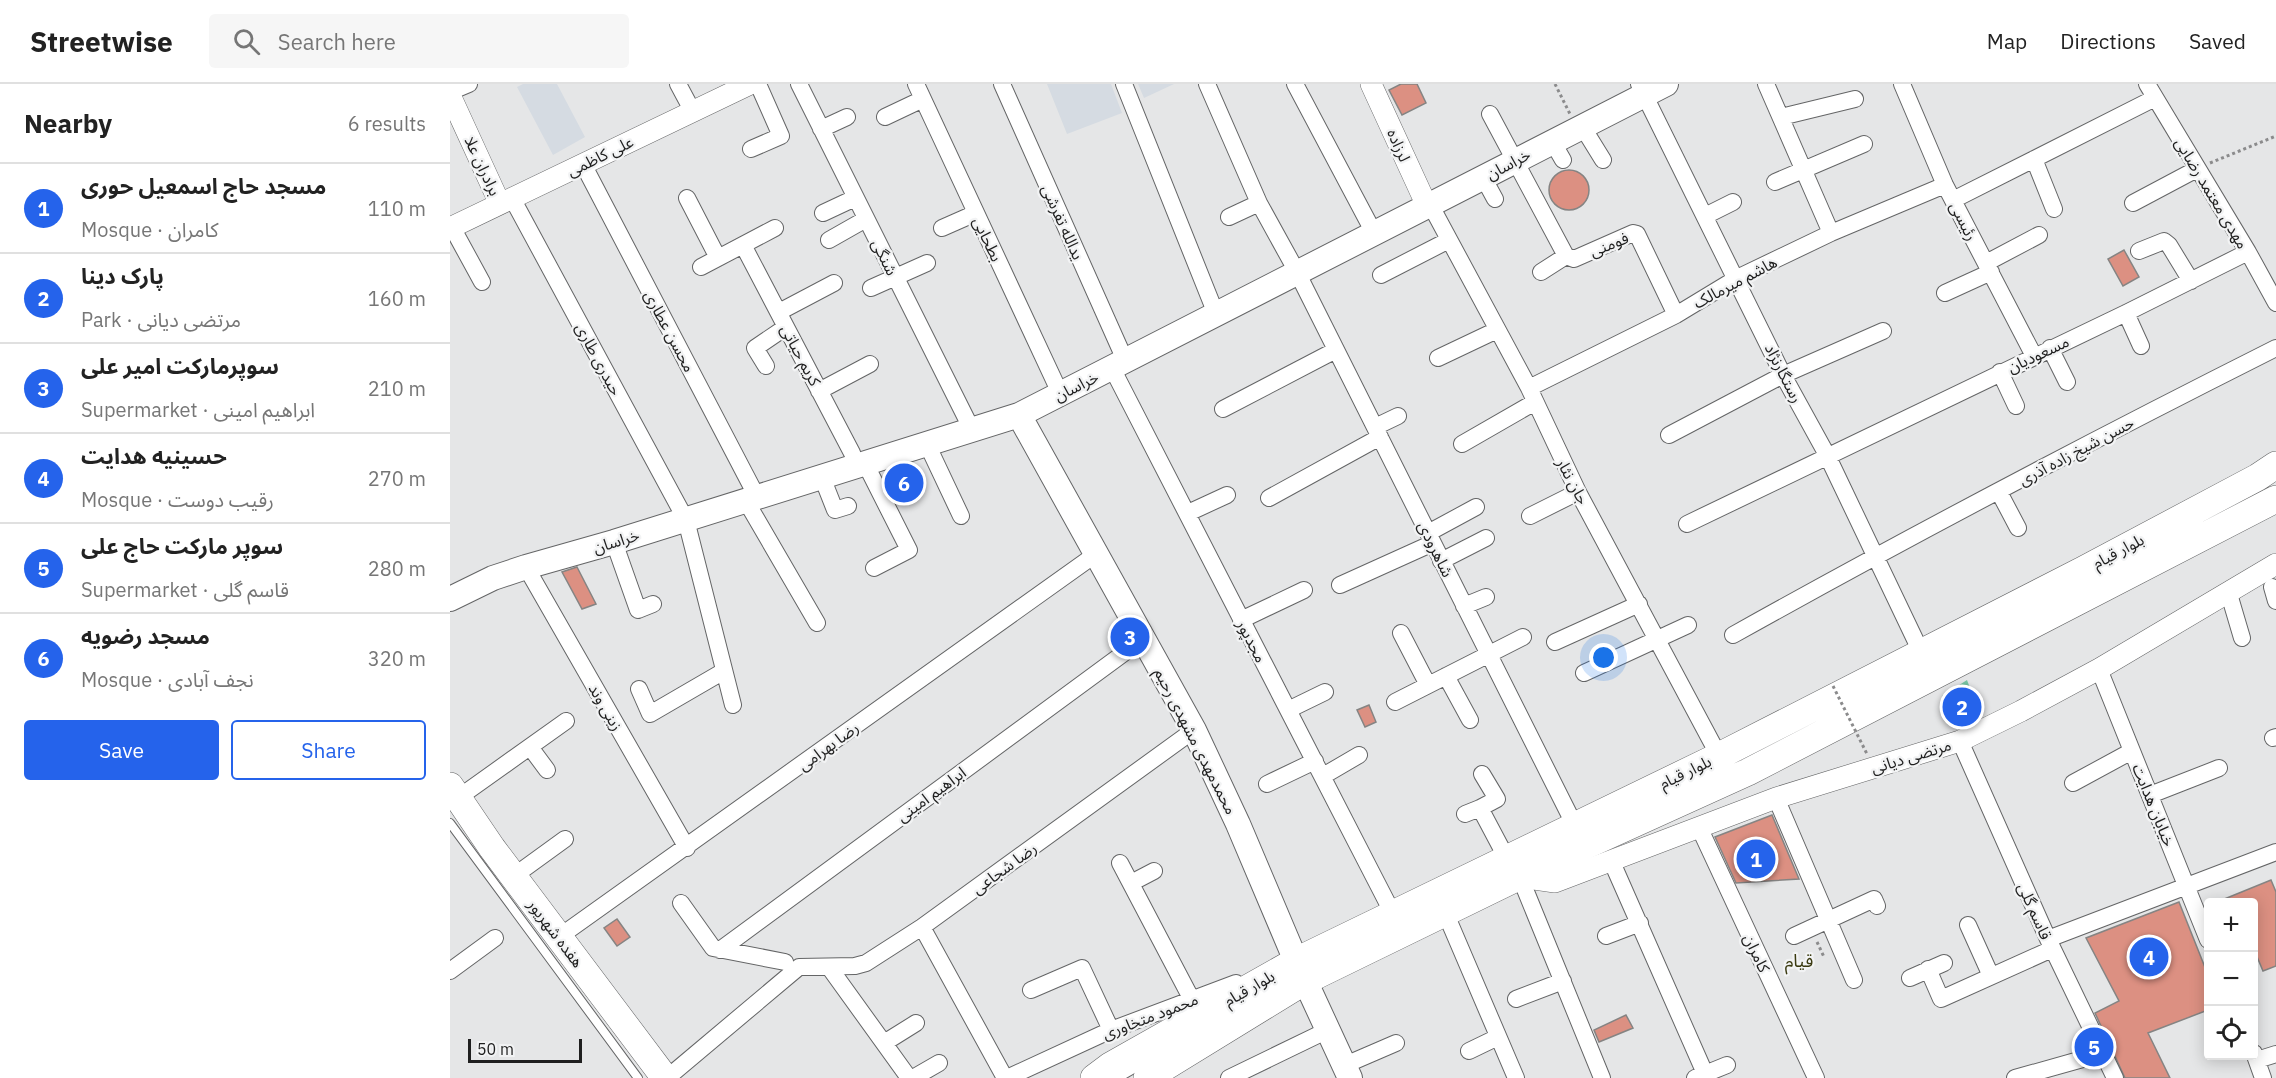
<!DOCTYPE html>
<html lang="en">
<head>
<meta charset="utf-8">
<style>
  :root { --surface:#fff; --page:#f6f6f6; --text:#222; --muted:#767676; --line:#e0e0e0; --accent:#2563eb }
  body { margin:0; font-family:"IBM Plex Sans","Noto Sans Arabic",sans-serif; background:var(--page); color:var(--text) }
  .controls { position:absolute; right:18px; bottom:18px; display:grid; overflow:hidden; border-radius:6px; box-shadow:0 3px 15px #0003 }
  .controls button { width:54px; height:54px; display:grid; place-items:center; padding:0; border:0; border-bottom:2px solid var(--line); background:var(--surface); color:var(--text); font:30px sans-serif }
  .scale { position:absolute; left:18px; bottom:15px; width:114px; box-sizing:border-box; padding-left:6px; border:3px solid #1f1f1f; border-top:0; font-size:16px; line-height:21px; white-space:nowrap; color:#1f1f1f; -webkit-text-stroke:4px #f2f3f4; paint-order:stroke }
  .you { position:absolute; left:1154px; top:574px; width:21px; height:21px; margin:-15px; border:4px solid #fff; border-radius:50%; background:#1a73e8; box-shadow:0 0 0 9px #1a73e833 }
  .badge { display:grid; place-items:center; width:39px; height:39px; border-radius:50%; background:var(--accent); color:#fff; font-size:20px; font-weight:700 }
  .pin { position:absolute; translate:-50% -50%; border:3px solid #fff; box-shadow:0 2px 6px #0006 }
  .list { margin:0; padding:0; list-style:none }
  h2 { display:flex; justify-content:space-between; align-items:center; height:78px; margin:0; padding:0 24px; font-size:26px }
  h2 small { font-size:20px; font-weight:400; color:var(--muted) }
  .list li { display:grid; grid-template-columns:39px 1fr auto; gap:18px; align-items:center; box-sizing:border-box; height:90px; padding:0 24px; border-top:2px solid var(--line) }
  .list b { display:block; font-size:22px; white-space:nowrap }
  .list p { margin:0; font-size:20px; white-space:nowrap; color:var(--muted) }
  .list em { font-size:20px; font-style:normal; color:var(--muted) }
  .actions { display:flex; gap:12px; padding:18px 24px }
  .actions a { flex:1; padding:14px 0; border:2px solid var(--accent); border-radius:6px; text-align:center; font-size:21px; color:var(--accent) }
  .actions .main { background:var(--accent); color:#fff }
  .icon { flex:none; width:33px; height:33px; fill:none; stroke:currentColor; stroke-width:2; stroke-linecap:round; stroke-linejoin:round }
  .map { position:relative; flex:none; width:1826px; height:994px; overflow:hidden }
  header { display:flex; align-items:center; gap:36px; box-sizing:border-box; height:84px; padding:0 30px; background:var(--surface); border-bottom:2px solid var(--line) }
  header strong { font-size:28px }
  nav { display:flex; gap:33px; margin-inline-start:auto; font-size:21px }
  .search { width:420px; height:54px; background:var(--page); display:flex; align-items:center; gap:15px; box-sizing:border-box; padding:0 21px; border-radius:6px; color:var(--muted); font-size:22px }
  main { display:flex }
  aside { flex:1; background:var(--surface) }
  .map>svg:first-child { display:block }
  .built { fill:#d5dbe2 }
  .green { fill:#77c6a3 }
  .building { fill:#dc9082; stroke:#858483; stroke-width:1.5 }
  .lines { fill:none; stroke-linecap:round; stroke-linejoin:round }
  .service-casing { stroke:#646566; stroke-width:10 }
  .minor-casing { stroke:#646566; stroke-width:18 }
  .tertiary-casing { stroke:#646566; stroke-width:22 }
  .secondary-casing { stroke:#646566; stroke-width:26 }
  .primary-casing { stroke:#646566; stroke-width:28 }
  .path { stroke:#8b8b8c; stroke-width:3; stroke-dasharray:3 3; stroke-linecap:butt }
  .service { stroke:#fff; stroke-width:8 }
  .minor { stroke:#fff; stroke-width:16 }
  .tertiary { stroke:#fff; stroke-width:21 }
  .secondary { stroke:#fff; stroke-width:24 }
  .primary { stroke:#fff; stroke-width:27 }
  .path-bridge { stroke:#8b8b8c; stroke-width:3; stroke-dasharray:3 3; stroke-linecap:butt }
  .labels { text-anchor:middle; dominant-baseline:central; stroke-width:4.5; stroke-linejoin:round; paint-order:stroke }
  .street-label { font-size:16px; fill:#1f1f1f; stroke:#f2f3f4 }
  .neighbourhood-label { font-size:18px; fill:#3a3a10; stroke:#f2f3f4 }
</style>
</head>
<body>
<header>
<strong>Streetwise</strong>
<div class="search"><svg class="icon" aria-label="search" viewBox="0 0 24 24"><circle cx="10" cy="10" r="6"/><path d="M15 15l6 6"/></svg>Search here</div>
<nav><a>Map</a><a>Directions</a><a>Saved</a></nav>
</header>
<main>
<aside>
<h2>Nearby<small>6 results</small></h2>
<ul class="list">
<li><span class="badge">1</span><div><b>مسجد حاج اسمعیل حوری</b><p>Mosque · کامران</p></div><em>110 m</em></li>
<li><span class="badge">2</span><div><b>پارک دینا</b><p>Park · مرتضی دیانی</p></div><em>160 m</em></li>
<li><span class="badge">3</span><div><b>سوپرمارکت امیر علی</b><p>Supermarket · ابراهیم امینی</p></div><em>210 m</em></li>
<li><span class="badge">4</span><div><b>حسینیه هدایت</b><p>Mosque · رقیب دوست</p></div><em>270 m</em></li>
<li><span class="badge">5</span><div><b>سوپر مارکت حاج علی</b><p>Supermarket · قاسم گلی</p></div><em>280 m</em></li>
<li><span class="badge">6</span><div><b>مسجد رضویه</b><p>Mosque · نجف آبادی</p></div><em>320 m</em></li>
</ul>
<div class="actions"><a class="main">Save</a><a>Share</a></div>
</aside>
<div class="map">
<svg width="1826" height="994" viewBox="0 0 1826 994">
  <rect width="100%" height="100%" fill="#e5e6e7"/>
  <path class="built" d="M73,0H107L135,53L103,71L67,3Z
    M597,0H661L672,29L617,50Z
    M688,0H724L694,14Z"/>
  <path class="green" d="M1517,596L1531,633L1508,645L1492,612Z"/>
  <path class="building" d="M951,0H967L976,19L952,31L939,6Z
    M1099 106a20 20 0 1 1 40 0a20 20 0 1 1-40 0Z
    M1674,166L1689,193L1673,202L1658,175Z
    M127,483L146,520L132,525L112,488Z
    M919,621L926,638L915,643L907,626Z
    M1322,731L1349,795L1286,799L1265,753Z
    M1821,796L1826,808V882L1813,887L1803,863V819L1767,818Z
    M1729,818L1758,891V926L1698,949L1720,994H1675L1645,929L1669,917L1636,854Z
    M167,835L180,853L167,862L154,844Z
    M1176,931L1183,944L1149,958L1144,946Z"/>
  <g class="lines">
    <defs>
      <path id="service" d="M0,739L188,994
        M668,994L737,954"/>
      <path id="minor" d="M228,0L243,28
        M349,0L522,346
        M466,0L610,309
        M552,0L675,276
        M674,0L766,230
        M757,0L809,119L847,188L1125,742
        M845,0L924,149
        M1189,0L1333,291L1377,371L1471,568
        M1316,0L1381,149
        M1452,0L1495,101L1584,272
        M1697,0L1798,168L1826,219
        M0,8L19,0
        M1040,30L1116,172L1124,175L1183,149L1187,150L1226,231
        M435,33L473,15
        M1331,33L1405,15
        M1132,42L1153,76
        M371,45L397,33
        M1102,57L1113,76
        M301,65L331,52L308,0
        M1584,75L1604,125
        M133,80L307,413
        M1033,93L1045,115
        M1325,98L1414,60
        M62,114L236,436L283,621
        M237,114L268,174
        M1503,116L1705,14
        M1683,119L1747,85
        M980,120L1079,304L1128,408L1269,672
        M373,129L405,114
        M1255,132L1283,118
        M779,133L809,119
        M2,143L32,198
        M492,144L526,129
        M379,156L416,135
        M293,161L402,369L407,382
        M1689,167L1714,157L1719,161L1741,197
        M1536,179L1589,151
        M251,183L325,144
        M1091,188L1116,172
        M931,191L999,156
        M421,204L477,179
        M1495,209L1541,188
        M329,228L384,199
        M1676,229L1691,262
        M1600,264L1617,298
        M988,274L1047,246
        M316,282L305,264L336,243
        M662,284L943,830
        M1550,288L1566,322
        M1079,304L1226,231L1287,194L1381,149L1495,101
        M369,307L420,280
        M773,325L886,266
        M925,343L948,332
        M1219,351L1333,291L1433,247
        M477,360L511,432
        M1012,360L1085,318
        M415,379L459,466L424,484
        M372,393L385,426L398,422
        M1549,408L1568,444
        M819,414L930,353
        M296,417L367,539
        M738,429L777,411
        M1080,432L1128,408
        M1237,440L1676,229L1798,168
        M978,449L1026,423
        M164,458L188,526L203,520
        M991,477L1036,454
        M76,483L237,764
        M890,501L983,459
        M1822,503L1826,517
        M1779,510L1792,554
        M1014,522L1036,513
        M791,536L854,506
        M951,549L978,601
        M1283,551C1462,451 1643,356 1826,264
        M1105,558L1189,520
        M1649,585L1758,856
        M1134,589L1238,541
        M996,592L1020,636
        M189,605L200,630L274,587
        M945,618L1073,553
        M838,626L875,608
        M1823,654L1826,653
        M1510,657L1598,855L1665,994
        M80,663L97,686
        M1032,690L1047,715L1030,724L1057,775
        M873,692L909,671
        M1623,699L1682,667
        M817,700L865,677
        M1700,711L1769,684
        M8,714L116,637
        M1326,714L1404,896
        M1015,730L1030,724
        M1249,743L1366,994
        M1161,776L1257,994
        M670,779L742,916
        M64,792L115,755
        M1070,793L1152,994
        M681,799L704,787
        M231,819L263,864L335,878
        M995,828L1066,994
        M1518,841L1541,892
        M472,843L555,994
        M1156,852L1190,839
        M1344,852L1424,815L1427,822
        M109,853L646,470
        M1598,855L1826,768
        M270,866L693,555
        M379,883L459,994
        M1478,885L1491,915L1602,865
        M0,887L45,854
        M1460,894L1494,879
        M581,906L632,884L661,946
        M1066,915L1113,897
        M434,959L466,939
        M1019,967L1048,953
        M1804,969L1813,994
        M1807,976L1826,970
        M895,981L946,959
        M217,994L349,883L405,882L416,879L472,843L744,646
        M463,994L489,979
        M557,994L661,946L786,899
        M779,994L878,946
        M1245,994L1277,981
        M1565,994L1654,969"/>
      <path id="tertiary" d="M921,0L977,122
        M0,11L50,120
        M0,144L300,0
        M1070,793L1105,798L1326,714L1510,657L1571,627L1649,585L1826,480"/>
      <path id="secondary" d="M569,331L744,646L788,740L846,877L900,994
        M0,515L43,494L76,483L164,458L569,331L1216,0"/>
      <path id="primary" d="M0,702L42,764L215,994
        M644,994L660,982L846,877L1269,672L1633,486L1808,393L1826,381
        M697,994L855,897L1093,781L1298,688L1826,415"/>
    </defs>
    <use href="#service" class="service-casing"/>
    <use href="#minor" class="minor-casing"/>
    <use href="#tertiary" class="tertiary-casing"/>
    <use href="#secondary" class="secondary-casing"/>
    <use href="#primary" class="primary-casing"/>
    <path class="path" d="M1105,0L1120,30
      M1760,79L1826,52
      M1367,858L1374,873"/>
    <use href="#service" class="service"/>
    <use href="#minor" class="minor"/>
    <use href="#tertiary" class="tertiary"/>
    <use href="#secondary" class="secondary"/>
    <use href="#primary" class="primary"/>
    <path class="path-bridge" d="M1383,602L1417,670"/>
  </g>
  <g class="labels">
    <g class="street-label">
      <text transform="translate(949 61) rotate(66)">لرزاده</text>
      <text transform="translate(150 72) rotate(-26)">علی کاظمی</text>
      <text transform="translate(1058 80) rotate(-28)">خراسان</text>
      <text transform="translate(33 82) rotate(65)">برادران علا</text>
      <text transform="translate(1762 109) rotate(59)">مهدی معتمد رضایی</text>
      <text transform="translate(1514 137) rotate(63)">رئیسی</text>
      <text transform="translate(613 138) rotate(66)">یدالله تفرشی</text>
      <text transform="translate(538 155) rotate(65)">بطحایی</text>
      <text transform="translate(1159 160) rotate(-22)">فومنی</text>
      <text transform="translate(435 173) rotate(64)">شنگی</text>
      <text transform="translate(1285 198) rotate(-28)">هاشم میرمالک</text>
      <text transform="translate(220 247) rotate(62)">محسن عطاری</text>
      <text transform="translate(1588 270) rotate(-25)">مسعودیان</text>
      <text transform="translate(351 271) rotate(62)">کریم حیاتی</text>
      <text transform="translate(149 275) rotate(62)">حیدری طاری</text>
      <text transform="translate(1334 289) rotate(63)">رستگارنژاد</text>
      <text transform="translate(626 302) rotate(-27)">خراسان</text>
      <text transform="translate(1626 367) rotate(-28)">حسن شیخ زاده آذری</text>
      <text transform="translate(1123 397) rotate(62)">جان نثار</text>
      <text transform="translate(166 457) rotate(-17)">خراسان</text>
      <text transform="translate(986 465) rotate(64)">شاهرودی</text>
      <text transform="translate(1668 467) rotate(-28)">بلوار قیام</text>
      <text transform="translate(802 557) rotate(63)">مجدپور</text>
      <text transform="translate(156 623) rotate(60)">زینی وند</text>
      <text transform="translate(746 657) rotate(63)">محمدمهدی مشهدی رحیم</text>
      <text transform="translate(378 662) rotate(-36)">رضا بهرامی</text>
      <text transform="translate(1461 672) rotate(-17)">مرتضی دیانی</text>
      <text transform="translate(1235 688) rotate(-26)">بلوار قیام</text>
      <text transform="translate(481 710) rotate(-36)">ابراهیم امینی</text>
      <text transform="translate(1704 721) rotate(68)">خیابان‌ هدایت</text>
      <text transform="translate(554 784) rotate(-36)">رضا شجاعی</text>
      <text transform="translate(1585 827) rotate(66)">قاسم گلی</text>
      <text transform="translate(106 849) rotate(53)">هفده شهریور</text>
      <text transform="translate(1307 869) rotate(65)">کامران</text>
      <text transform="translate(799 904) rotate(-30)">بلوار قیام</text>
      <text transform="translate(700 932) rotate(-21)">محمود متخاوری</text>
    </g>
    <g class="neighbourhood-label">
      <text x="1349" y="876">قیام</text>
    </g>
  </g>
</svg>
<div class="controls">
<button>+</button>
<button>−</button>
<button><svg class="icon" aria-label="locate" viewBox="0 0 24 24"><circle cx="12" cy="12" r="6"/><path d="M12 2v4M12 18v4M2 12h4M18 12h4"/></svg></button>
</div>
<div class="scale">50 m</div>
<div class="you"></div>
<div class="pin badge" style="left:1306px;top:775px">1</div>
<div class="pin badge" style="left:1512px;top:623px">2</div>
<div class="pin badge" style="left:680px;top:553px">3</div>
<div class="pin badge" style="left:1699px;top:873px">4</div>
<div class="pin badge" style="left:1644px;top:963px">5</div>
<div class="pin badge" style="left:454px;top:399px">6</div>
</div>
</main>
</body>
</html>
